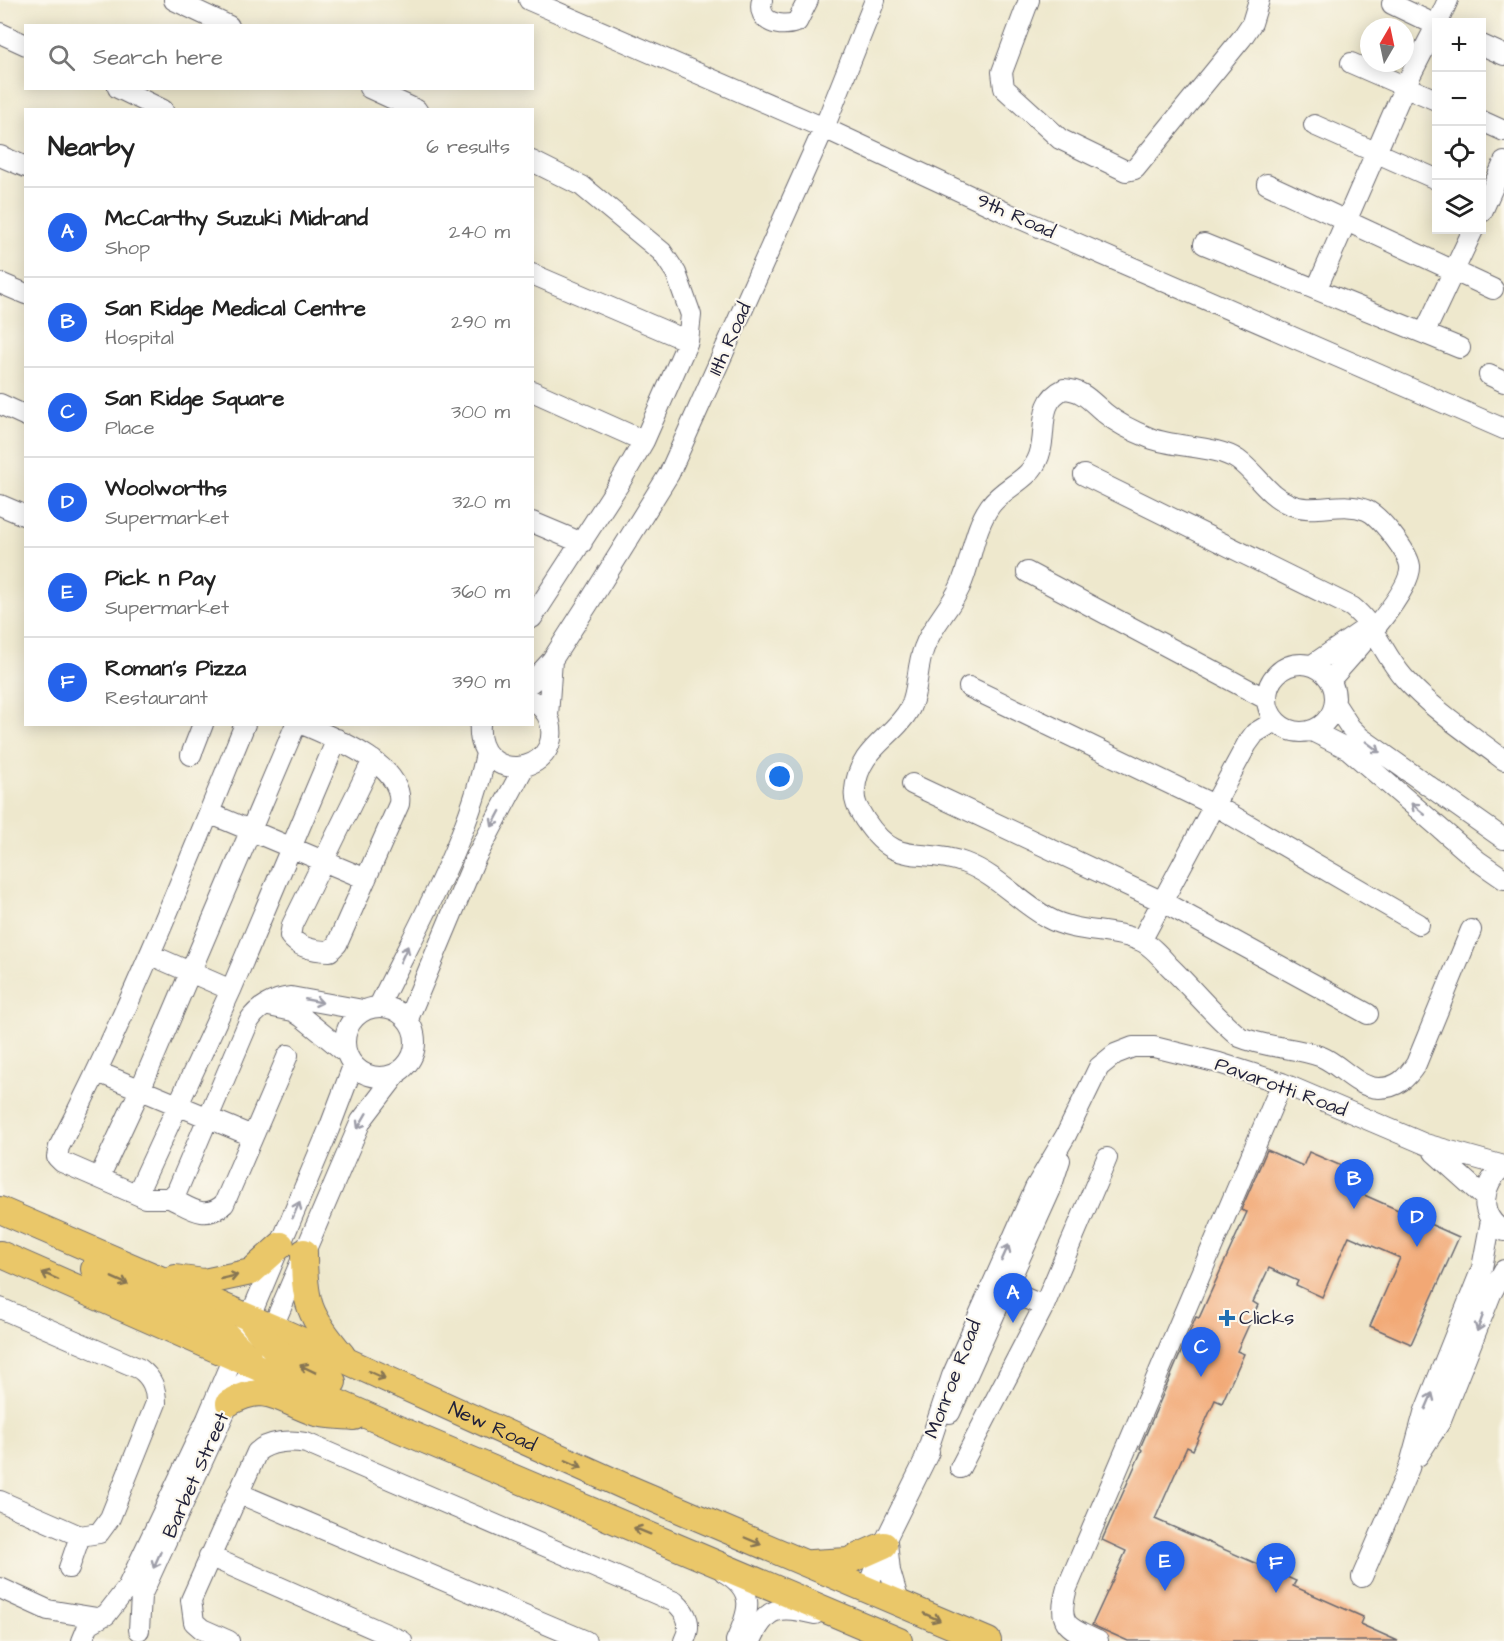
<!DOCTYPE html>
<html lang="en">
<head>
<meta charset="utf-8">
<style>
  :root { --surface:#fff; --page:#f6f6f6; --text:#222; --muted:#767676; --line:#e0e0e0; --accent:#2563eb }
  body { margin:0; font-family:"Architects Daughter",sans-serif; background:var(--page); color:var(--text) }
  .controls { position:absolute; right:18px; top:18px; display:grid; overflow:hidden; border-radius:0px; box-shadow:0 3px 15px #0003 }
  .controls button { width:54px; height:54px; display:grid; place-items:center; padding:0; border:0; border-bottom:2px solid var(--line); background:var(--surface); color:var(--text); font:30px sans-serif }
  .compass { position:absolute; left:1360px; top:18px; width:54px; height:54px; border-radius:50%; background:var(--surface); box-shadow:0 3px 15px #0003; rotate:9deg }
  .you { position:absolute; left:780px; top:777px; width:21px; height:21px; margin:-15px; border:4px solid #fff; border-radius:50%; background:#1a73e8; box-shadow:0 0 0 9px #1a73e833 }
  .badge { display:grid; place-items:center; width:39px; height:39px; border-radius:50%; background:var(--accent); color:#fff; font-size:20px; font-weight:700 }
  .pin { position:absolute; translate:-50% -50px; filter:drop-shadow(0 2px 3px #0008) }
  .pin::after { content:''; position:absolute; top:32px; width:21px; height:18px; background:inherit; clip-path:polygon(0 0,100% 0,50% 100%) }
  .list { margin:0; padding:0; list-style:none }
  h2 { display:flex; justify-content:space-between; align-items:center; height:78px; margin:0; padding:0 24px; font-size:26px }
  h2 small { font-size:20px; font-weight:400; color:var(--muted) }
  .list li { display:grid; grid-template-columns:39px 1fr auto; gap:18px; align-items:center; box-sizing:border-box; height:90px; padding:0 24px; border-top:2px solid var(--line) }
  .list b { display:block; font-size:22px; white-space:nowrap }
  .list p { margin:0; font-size:20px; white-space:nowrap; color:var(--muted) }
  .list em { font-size:20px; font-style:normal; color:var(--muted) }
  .icon { flex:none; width:33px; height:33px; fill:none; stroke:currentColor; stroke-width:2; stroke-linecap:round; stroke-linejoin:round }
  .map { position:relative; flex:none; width:1504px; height:1641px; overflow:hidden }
  .search { position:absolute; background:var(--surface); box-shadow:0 3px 15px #0003; left:24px; top:24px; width:510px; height:66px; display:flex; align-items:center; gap:15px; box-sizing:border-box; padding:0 21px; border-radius:0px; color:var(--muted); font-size:22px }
  .panel { position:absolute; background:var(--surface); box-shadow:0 3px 15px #0003; left:24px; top:108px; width:510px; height:618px; border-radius:0px }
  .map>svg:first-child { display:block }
  .building { fill:#f2a875 }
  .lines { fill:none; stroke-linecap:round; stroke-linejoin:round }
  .minor-casing { stroke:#69676e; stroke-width:22 }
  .major-casing { stroke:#69676e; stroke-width:28 }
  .minor { stroke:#fff; stroke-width:20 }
  .major { stroke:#eac769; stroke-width:26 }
  .oneway { stroke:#9c9ca7 }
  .oneway2 { stroke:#867452 }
  .poi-dot { fill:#1f6fb2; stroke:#fbf7ec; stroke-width:2 }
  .labels { text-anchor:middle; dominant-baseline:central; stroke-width:4.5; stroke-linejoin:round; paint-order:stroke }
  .street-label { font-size:20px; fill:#22223b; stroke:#fbf7ec }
  .poi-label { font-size:20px; fill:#22223b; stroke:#fbf7ec; text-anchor:start }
</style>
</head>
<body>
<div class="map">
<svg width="1504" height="1641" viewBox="0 0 1504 1641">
  <rect width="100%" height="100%" fill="#fbf7ec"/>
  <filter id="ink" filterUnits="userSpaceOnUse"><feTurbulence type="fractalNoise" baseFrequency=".0167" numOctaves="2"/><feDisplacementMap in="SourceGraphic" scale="12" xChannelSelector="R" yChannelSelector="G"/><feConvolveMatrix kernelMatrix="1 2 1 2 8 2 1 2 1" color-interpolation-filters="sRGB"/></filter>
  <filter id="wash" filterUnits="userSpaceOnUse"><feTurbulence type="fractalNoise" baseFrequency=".008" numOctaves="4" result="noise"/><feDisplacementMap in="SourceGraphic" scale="24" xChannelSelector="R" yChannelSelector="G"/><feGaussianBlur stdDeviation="1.35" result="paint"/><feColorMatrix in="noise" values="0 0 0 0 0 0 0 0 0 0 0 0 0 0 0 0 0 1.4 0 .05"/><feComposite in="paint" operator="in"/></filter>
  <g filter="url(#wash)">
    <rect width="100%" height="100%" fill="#eee8cd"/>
    <g id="blocks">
      <path class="building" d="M1267,1150L1303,1166L1309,1152L1360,1174L1353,1190L1459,1237L1411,1344L1370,1326L1400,1258L1349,1236L1322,1297L1296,1285L1298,1281L1269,1268L1253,1302L1258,1305L1237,1351L1244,1354L1222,1403L1215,1400L1193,1450L1187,1447L1155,1519L1296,1581L1293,1586L1363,1617L1360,1624L1398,1641H1128L1092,1625L1126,1551L1102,1540L1142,1450L1140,1448L1196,1317L1199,1318L1247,1212L1241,1210Z"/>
    </g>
  </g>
  <g filter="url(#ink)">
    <use href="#blocks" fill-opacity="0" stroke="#69676e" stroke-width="1.5"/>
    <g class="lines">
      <defs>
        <path id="minor" d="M174,0L229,26
          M529,0L824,128L1007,213L1504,429
          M762,0C756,23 781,28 797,22L808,0
          M1029,0L1002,72L1004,88L1060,139L1126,171L1135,169L1242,38L1252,23L1259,0
          M1392,4L1436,25
          M1438,22L1448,0
          M0,33L26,45
          M1482,45L1504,55
          M1351,63L1436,100
          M118,88L163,110
          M369,88L417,110
          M1482,121L1504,131
          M1314,125L1436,179
          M0,156L26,167
          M532,161L582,186L662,252L676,273L691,315L688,341L644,441L619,484L532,618
          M1267,184L1493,289
          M1482,212L1504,162
          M1204,244L1460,348
          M532,274L688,341
          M0,283L26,294
          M1317,288L1405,86L1436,26
          M1425,332L1473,230
          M1489,375L1504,382
          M532,391L644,441
          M0,404L26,416
          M1084,475L1352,607C1375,625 1384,656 1404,678C1433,710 1470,734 1504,760
          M0,505L26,516
          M532,522L582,543
          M1027,572L1266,699
          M1267 698a34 34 0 1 1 68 0a34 34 0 1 1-68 0Z
          M1312,665L1366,628
          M1330,680C1348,660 1413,590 1410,566C1408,552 1379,515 1366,510C1342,500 1313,515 1289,504C1267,495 1257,474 1238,460C1216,445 1175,448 1150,438C1135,432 1118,424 1106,414C1091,402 1084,390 1064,389C1036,402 1048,431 1039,456C1030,481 1004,486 990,506C973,530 972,561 960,587C950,609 932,625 924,648C916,667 919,690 910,708C894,738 858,748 855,790C853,802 859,810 865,820C898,870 919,846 965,863C997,875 1019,902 1048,918C1077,934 1112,928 1141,941C1152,946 1161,957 1169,966C1193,989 1214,1016 1240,1037C1266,1048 1296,1047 1322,1057C1341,1065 1357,1088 1379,1088C1397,1088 1407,1078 1416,1064L1471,930
          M532,682L552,660L588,604L669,474L824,128L875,0
          M969,687L1214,805L1419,924
          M1335,704L1350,727L1361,738L1504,839
          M548,716L552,660
          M245,724C187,867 130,1010 59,1147L57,1157L62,1162L145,1198H170L177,1191L249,1021C258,1007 274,999 291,997L363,1010
          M302,724C332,737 405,765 399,804L337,944L330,951C316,951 299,948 290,936L292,925L373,760
          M480,724C475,786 563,777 550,722C547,713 541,705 532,701
          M1312,731L1348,749L1478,861L1504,879
          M191,755L203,724
          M912,784L1163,902L1368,1014
          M209,813L366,879
          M1141,941L1247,744L1255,733L1275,721
          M151,955L231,990
          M269,1006L293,1011L302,1017L345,1052
          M379,1006C416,929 470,837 486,753
          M345 1042a35 35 0 1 1 70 0a35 35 0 1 1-70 0Z
          M408,1019L475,859L524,767
          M98,1072L252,1136
          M1434,1152L1484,1197
          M1504,1166C1482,1183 1476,1215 1504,1231
          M99,1178L140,1090L296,724
          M137,1194L231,990L337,739
          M170,1198C191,1208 204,1221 224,1204L288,1055
          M994,1285L1044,1306L1107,1158
          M0,1308L140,1369C152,1378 156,1388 156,1403L110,1518L99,1533L80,1536L0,1501
          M950,1413L1050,1191L1060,1160
          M1418,1456L1440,1422L1491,1294L1504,1270
          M923,1464L952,1376L1035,1188L1066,1135L1099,1067L1115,1054L1133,1047H1154L1219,1063L1282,1083L1425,1144L1504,1166
          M960,1468L1044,1306
          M238,1493L586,1641
          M887,1542L890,1571L899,1602
          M209,1556L402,1641
          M69,1568L80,1536
          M724,1572C757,1591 749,1612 736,1641
          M1362,1577L1409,1468L1424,1413L1482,1268L1491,1220
          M0,1588L48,1610L97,1618
          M867,1589L886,1539L929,1452
          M106,1615L127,1588L207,1419L329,1129L353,1066
          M139,1630L141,1596L229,1403L256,1366L361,1121L397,1074
          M82,1641L89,1624L105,1615
          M229,1641L202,1629L194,1622L191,1600L257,1452C269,1441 290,1440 306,1443L675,1602C688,1614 692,1625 684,1641
          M751,1641C767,1605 779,1606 815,1614
          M1098,1641C1066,1627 1057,1624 1067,1588L1282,1083"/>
        <g id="major">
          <path id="s1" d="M0,1210L285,1333L626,1487L988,1641"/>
          <path d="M304,1252C304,1303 309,1316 342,1355"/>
          <path d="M0,1254L375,1419L899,1641"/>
          <path d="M94,1269L219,1328L248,1357"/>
          <path d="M175,1278L204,1282L251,1272L281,1245"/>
          <path d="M250,1319C278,1359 291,1361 333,1382"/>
          <path d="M229,1403C266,1381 280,1401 316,1413C328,1416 342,1416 354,1417"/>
          <path d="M811,1563L848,1561L884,1545"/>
        </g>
      </defs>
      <use href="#minor" class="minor-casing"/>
      <use href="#major" class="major-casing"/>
      <use href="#minor" class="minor"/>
      <use href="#major" class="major"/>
    </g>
    <defs><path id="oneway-shaft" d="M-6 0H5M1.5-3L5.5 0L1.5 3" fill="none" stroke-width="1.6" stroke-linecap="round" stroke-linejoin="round" transform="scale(1.5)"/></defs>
    <g class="oneway">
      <use href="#oneway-shaft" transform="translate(1373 747) rotate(37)"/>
      <use href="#oneway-shaft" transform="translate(1418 809) rotate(-140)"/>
      <use href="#oneway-shaft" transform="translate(496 819) rotate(118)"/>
      <use href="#oneway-shaft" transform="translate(404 954) rotate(-65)"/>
      <use href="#oneway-shaft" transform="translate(314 1001) rotate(11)"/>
      <use href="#oneway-shaft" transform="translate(362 1121) rotate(120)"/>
      <use href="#oneway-shaft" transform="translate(296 1210) rotate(-67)"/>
      <use href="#oneway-shaft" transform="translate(1005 1253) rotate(-66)"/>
      <use href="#oneway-shaft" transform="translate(1480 1323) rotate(110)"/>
      <use href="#oneway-shaft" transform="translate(1429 1401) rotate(-67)"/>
      <use href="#oneway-shaft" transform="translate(157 1560) rotate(114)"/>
    </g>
    <g class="oneway2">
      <use href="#oneway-shaft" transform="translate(50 1276) rotate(-156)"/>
      <use href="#oneway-shaft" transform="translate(229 1277) rotate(-13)"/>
      <use href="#oneway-shaft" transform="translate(120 1281) rotate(24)"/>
      <use href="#oneway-shaft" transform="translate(308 1369) rotate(-154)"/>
      <use href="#oneway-shaft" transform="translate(377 1375) rotate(24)"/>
      <use href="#oneway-shaft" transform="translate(574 1464) rotate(24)"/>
      <use href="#oneway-shaft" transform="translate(642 1531) rotate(-158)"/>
      <use href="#oneway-shaft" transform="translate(753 1541) rotate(23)"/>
      <use href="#oneway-shaft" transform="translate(932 1617) rotate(24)"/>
    </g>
  </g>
  <path class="poi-dot" d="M1224 1309h6v6h6v6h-6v6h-6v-6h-6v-6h6z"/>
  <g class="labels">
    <g class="street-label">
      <text transform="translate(1016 216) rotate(24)">9th Road</text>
      <text transform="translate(730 339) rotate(-66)">11th Road</text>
      <text transform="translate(1281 1087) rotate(20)">Pavarotti Road</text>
      <text transform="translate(953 1379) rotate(-69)">Monroe Road</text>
      <text stroke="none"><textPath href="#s1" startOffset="538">New Road</textPath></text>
      <text transform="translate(196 1475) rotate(-66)">Barbet Street</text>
    </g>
    <g class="poi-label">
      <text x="1239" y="1318">Clicks</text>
    </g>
  </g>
</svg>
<div class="controls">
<button>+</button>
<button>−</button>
<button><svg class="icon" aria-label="locate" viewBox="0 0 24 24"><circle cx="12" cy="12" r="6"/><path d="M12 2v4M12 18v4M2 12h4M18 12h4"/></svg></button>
<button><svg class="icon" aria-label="layers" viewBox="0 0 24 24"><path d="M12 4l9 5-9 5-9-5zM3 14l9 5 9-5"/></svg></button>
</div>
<svg class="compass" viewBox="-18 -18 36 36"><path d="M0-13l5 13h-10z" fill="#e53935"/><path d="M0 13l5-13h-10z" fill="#767676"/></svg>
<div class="you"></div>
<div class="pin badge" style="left:1013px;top:1323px">A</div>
<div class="pin badge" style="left:1354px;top:1209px">B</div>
<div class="pin badge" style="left:1201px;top:1377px">C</div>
<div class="pin badge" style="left:1417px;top:1247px">D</div>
<div class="pin badge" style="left:1165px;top:1591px">E</div>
<div class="pin badge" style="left:1276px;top:1593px">F</div>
<div class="search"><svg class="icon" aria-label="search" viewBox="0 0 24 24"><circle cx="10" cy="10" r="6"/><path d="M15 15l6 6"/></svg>Search here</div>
<section class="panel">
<h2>Nearby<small>6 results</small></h2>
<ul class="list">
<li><span class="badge">A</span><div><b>McCarthy Suzuki Midrand</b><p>Shop</p></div><em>240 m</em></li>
<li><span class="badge">B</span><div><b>San Ridge Medical Centre</b><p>Hospital</p></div><em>290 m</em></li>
<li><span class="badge">C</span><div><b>San Ridge Square</b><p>Place</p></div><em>300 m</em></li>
<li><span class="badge">D</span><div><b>Woolworths</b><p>Supermarket</p></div><em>320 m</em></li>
<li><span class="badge">E</span><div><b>Pick n Pay</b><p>Supermarket</p></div><em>360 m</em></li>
<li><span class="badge">F</span><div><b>Roman's Pizza</b><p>Restaurant</p></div><em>390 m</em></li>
</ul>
</section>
</div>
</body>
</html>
